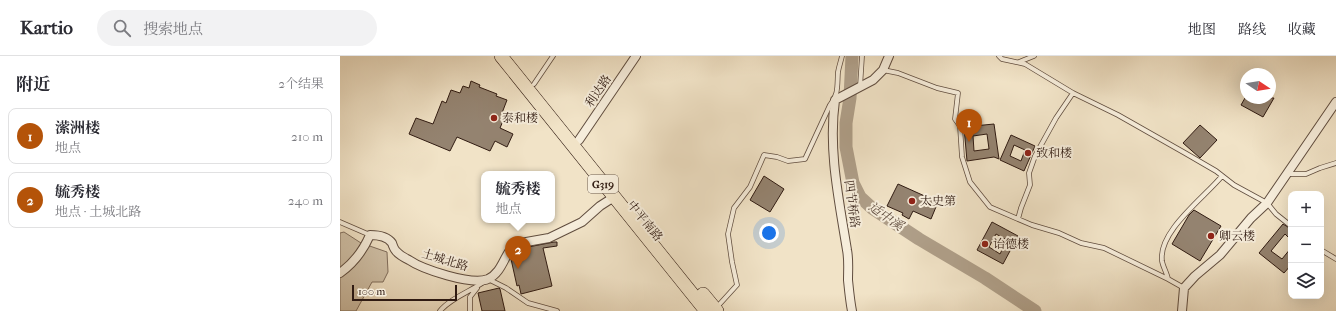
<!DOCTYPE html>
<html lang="zh">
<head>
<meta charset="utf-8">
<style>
  :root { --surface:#fff; --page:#f2f2f3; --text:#2b2b33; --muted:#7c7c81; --line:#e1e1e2; --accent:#b45309 }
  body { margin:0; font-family:"IM FELL French Canon","Noto Serif SC",serif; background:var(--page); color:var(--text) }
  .controls { position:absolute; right:12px; bottom:12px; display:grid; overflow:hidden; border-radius:8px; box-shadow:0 4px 16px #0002 }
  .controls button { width:36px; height:36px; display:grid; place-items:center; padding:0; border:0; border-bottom:1px solid var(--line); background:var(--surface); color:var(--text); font:20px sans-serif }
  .compass { position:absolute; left:900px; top:12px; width:36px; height:36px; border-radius:50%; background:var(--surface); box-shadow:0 4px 16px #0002; rotate:102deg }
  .scale { position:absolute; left:12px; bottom:10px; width:105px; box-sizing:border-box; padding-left:4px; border:2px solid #301b12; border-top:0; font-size:11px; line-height:14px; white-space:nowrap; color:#301b12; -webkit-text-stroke:3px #f6eddb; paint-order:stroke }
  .you { position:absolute; left:429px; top:177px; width:14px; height:14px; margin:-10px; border:3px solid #fff; border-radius:50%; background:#1a73e8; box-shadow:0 0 0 6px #1a73e833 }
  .badge { display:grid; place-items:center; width:26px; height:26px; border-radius:50%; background:var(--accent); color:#fff; font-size:13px; font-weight:700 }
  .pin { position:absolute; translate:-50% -33px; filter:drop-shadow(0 1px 2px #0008) }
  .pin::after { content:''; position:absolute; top:21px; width:14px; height:12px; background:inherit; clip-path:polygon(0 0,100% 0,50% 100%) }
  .popup { position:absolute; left:141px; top:115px; width:74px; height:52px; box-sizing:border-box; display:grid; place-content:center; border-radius:8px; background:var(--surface); filter:drop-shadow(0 1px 3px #0005); font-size:13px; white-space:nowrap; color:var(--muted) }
  .popup b { font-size:15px; color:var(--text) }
  .popup::after { content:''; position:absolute; left:50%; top:100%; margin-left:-8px; border:8px solid transparent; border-top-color:var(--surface) }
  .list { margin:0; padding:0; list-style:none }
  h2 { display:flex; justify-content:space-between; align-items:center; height:52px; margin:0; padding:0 16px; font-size:17px }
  h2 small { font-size:13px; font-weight:400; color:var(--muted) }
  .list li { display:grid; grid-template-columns:26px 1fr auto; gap:12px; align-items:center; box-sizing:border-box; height:56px; margin:0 8px 8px; padding:0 8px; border:1px solid var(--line); border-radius:8px }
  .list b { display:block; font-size:15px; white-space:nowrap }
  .list p { margin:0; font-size:13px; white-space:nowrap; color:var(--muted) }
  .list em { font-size:13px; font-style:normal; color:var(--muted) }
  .icon { flex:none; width:22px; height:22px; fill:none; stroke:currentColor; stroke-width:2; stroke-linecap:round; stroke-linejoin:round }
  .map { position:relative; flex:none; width:996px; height:255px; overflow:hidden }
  header { display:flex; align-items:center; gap:24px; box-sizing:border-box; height:56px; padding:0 20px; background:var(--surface); border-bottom:1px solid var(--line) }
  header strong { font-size:19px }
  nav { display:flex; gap:22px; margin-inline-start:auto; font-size:14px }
  .search { width:280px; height:36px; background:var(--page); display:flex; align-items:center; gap:10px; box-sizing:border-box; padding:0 14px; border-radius:22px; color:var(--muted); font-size:15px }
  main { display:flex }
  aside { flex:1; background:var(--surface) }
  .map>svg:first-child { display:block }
  .green { fill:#d0c1a8; stroke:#806e5d }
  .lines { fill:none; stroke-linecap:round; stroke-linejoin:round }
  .river { stroke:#af9f89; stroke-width:13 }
  .building { fill:#948370; stroke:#301b12; fill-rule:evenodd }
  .service-casing { stroke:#604d3f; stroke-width:5.5 }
  .minor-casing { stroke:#604d3f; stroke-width:10 }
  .trunk-casing { stroke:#301b12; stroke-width:14 }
  .service { stroke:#f6eddb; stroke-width:4 }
  .minor { stroke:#f6eddb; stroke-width:8 }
  .trunk { stroke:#f1e3c7; stroke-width:13 }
  .poi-dot { fill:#8f2418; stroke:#f6eddb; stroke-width:1.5 }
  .labels { text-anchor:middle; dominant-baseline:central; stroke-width:4; stroke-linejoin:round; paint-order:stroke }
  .shield { fill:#f6eddb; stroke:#6b5a4e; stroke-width:1 }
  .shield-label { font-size:11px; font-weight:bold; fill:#301b12 }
  .street-label { font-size:12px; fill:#301b12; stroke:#f6eddb }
  .poi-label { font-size:12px; fill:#301b12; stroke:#f6eddb; text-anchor:start }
  .water-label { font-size:13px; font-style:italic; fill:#635042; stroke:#f6eddb }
</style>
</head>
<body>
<header>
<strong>Kartio</strong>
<div class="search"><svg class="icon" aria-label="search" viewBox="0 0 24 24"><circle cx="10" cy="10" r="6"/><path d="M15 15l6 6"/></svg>搜索地点</div>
<nav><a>地图</a><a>路线</a><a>收藏</a></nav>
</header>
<main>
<aside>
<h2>附近<small>2个结果</small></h2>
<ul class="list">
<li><span class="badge">1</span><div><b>潆洲楼</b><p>地点</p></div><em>210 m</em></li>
<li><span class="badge">2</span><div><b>毓秀楼</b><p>地点 · 土城北路</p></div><em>240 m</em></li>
</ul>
</aside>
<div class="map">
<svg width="996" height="255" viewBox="0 0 996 255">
  <rect width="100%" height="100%" fill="#f1e3c7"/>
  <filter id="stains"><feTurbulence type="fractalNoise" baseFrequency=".005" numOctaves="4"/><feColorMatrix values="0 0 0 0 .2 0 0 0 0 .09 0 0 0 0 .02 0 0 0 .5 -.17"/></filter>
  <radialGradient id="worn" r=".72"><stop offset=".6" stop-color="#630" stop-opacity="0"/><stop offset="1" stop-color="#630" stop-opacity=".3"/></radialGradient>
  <path class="green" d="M4,176L21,187L47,196L48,216L43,226H32L16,255H0V177Z"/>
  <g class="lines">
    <path class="river" d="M512,0L510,42L506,67V91L513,127L520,141L532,152L579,183L645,222L695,255"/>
  </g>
  <path class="building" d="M131,25L140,29L139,31L157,38L156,40L167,44L162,57L166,58L160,72L173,78L167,91L155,85L150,95L117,81L110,95L69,78L76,62L93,68L102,45L106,47L111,34L120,37L123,30L129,32Z
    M905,42H934L923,61L901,49Z
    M654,68L659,103L654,101L627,105L624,71ZM647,78L649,93L634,95L633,80Z
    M860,69L877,84L860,102L843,87Z
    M671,79L695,90L684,115L660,104ZM674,89L685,94L681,105L670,100Z
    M424,120L444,133L430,156L410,144Z
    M558,128L598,146L591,163L573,155L569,163L562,159L563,157L547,150Z
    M854,154L881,170L860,205L832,188L849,159Z
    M652,166L678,180L663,208L637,194ZM656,178L667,184L660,198L649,191Z
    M943,168L951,173V184L945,178L931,195L942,203L951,192V209L944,217L919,197Z
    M214,186H217V190L203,192L212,230L181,238L179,229L177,230L171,203L174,202L173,199L178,193Z
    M159,232L160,233L165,255H142L138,237Z"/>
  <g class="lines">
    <defs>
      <path id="service" d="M659,0L662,3L685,8L733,37L778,59L845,97L876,115L894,129L927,147L936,158L951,170
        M679,6L694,0
        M543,14L558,17L597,32L618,37L615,63L620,70L622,101L630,126L650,151L692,169L719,177L741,187L764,192L828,223L844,232
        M194,28L213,0
        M520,31L522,0
        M947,118H966L980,112L996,107
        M678,163L681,152L690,129L689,117L695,100L716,62L733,37
        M0,166L30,179
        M981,194L996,203
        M828,223C827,217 823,211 822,205C818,175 865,141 882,120
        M377,251L397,229L392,206L388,178L394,152L410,131L424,99L437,101L448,105L465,103L490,49C499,39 497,28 498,16C499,10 501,5 502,0
        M100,255C110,242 134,234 148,223L166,232L188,247L217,255
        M130,255V241L137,232"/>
      <path id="minor" d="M239,84L296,0
        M0,217C14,207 23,195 30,179C38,179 47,180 52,187C53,190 54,193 56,195C59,199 65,202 69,204C82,213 132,230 148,223C163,216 164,198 175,188L209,182L242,166L260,150L274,141
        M512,255C510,245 509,234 508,224C508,214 509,204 507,194C499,144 488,94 495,44L533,24L543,14L549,0
        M842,255L844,232L855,220L880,199L911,162L927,147L996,46"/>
      <path id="trunk" d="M161,0L366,255
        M363,238L377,255"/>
    </defs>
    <use href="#service" class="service-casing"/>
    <use href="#minor" class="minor-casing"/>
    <use href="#trunk" class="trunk-casing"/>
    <use href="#service" class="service"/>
    <use href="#minor" class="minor"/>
    <use href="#trunk" class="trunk"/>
  </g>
  <g class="poi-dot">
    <circle cx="154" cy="62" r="4"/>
    <circle cx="688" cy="97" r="4"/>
    <circle cx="572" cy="145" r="4"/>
    <circle cx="871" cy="180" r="4"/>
    <circle cx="645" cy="188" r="4"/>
  </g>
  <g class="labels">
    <rect class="shield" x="248" y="119" width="30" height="18" rx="3"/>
    <g class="shield-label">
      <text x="263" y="128">G319</text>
    </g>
    <g class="street-label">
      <text transform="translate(258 35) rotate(-56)">利达路</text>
      <text transform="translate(512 148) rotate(82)">四节桥路</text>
      <text transform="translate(305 165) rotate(51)">中平南路</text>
      <text transform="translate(105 204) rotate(17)">土城北路</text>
    </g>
    <g class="poi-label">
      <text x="162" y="62">泰和楼</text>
      <text x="696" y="97">致和楼</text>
      <text x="580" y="145">太史第</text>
      <text x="879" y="180">卿云楼</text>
      <text x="653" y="188">诒德楼</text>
    </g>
    <g class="water-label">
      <text transform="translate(546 160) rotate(35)">适中溪</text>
    </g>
  </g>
  <rect width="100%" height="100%" filter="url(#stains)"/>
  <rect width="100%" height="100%" fill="url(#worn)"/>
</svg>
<div class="controls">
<button>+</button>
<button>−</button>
<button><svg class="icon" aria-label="layers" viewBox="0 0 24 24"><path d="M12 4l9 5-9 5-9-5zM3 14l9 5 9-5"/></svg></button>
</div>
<svg class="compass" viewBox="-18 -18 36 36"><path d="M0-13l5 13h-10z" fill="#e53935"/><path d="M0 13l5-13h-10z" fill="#7c7c81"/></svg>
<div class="scale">100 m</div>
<div class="you"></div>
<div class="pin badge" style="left:629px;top:86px">1</div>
<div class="pin badge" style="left:178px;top:213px">2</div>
<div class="popup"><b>毓秀楼</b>地点</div>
</div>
</main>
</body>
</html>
